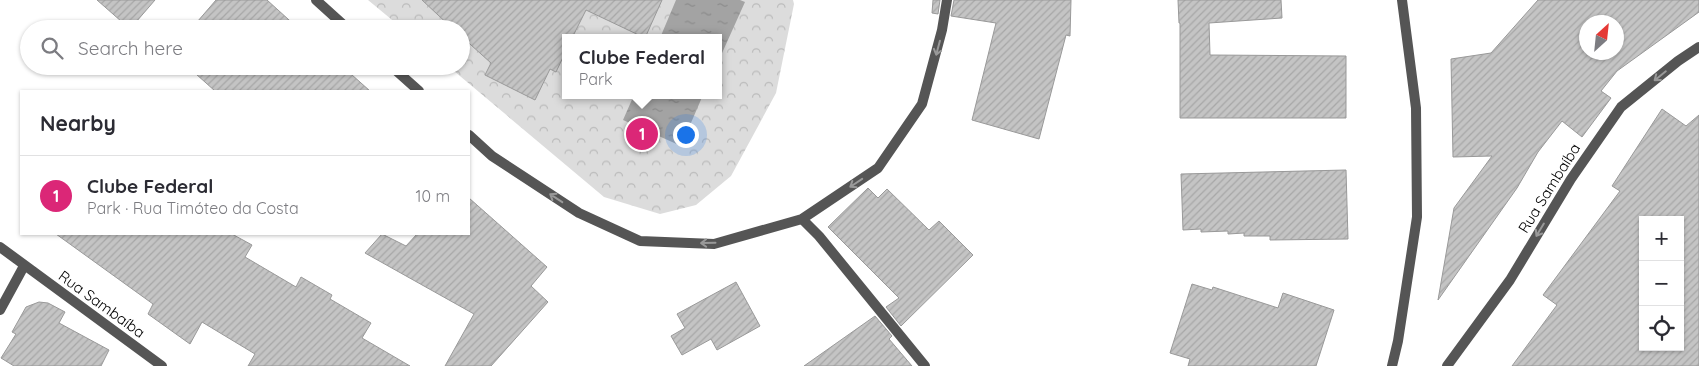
<!DOCTYPE html>
<html lang="en">
<head>
<meta charset="utf-8">
<style>
  :root { --surface:#fff; --page:#f2f2f3; --text:#2b2b33; --muted:#7c7c81; --line:#e1e1e2; --accent:#db2777 }
  body { margin:0; font-family:Quicksand,sans-serif; background:var(--page); color:var(--text) }
  .controls { position:absolute; right:15px; bottom:15px; display:grid; overflow:hidden; border-radius:0px; box-shadow:0 1px 4px #0004 }
  .controls button { width:45px; height:45px; display:grid; place-items:center; padding:0; border:0; border-bottom:1px solid var(--line); background:var(--surface); color:var(--text); font:25px sans-serif }
  .compass { position:absolute; left:1579px; top:15px; width:45px; height:45px; border-radius:50%; background:var(--surface); box-shadow:0 1px 4px #0004; rotate:27deg }
  .you { position:absolute; left:685px; top:134px; width:18px; height:18px; margin:-12px; border:4px solid #fff; border-radius:50%; background:#1a73e8; box-shadow:0 0 0 8px #1a73e833 }
  .badge { display:grid; place-items:center; width:32px; height:32px; border-radius:50%; background:var(--accent); color:#fff; font-size:16px; font-weight:700 }
  .pin { position:absolute; translate:-50% -50%; border:2px solid #fff; box-shadow:0 1px 5px #0006 }
  .popup { position:absolute; left:562px; top:34px; width:160px; height:65px; box-sizing:border-box; display:grid; place-content:center; border-radius:0px; background:var(--surface); filter:drop-shadow(0 1px 4px #0005); font-size:16px; white-space:nowrap; color:var(--muted) }
  .popup b { font-size:19px; color:var(--text) }
  .popup::after { content:''; position:absolute; left:50%; top:100%; margin-left:-10px; border:10px solid transparent; border-top-color:var(--surface) }
  .list { margin:0; padding:0; list-style:none }
  h2 { display:flex; justify-content:space-between; align-items:center; height:65px; margin:0; padding:0 20px; font-size:21px }
  h2 small { font-size:16px; font-weight:400; color:var(--muted) }
  .list li { display:grid; grid-template-columns:32px 1fr auto; gap:15px; align-items:center; box-sizing:border-box; height:80px; padding:0 20px; border-top:1px solid var(--line) }
  .list b { display:block; font-size:19px; white-space:nowrap }
  .list p { margin:0; font-size:16px; white-space:nowrap; color:var(--muted) }
  .list em { font-size:16px; font-style:normal; color:var(--muted) }
  .icon { flex:none; width:28px; height:28px; fill:none; stroke:currentColor; stroke-width:2; stroke-linecap:round; stroke-linejoin:round }
  .map { position:relative; flex:none; width:1699px; height:366px; overflow:hidden }
  .search { position:absolute; background:var(--surface); box-shadow:0 1px 4px #0004; left:20px; top:20px; width:450px; height:55px; display:flex; align-items:center; gap:12px; box-sizing:border-box; padding:0 18px; border-radius:28px; color:var(--muted); font-size:19px }
  .panel { position:absolute; background:var(--surface); box-shadow:0 1px 4px #0004; left:20px; top:90px; width:450px; height:145px; border-radius:0px }
  .map>svg:first-child { display:block }
  .park { fill:url(#park-crowns); fill-rule:evenodd }
  .water { fill:url(#water-ripples) }
  .building { fill:url(#building-hatch); stroke:#999; fill-rule:evenodd }
  .lines { fill:none; stroke-linecap:round; stroke-linejoin:round }
  .street { stroke:#555; stroke-width:10 }
  .oneway { stroke:#999 }
  .labels { text-anchor:middle; dominant-baseline:central; stroke-width:5; stroke-linejoin:round; paint-order:stroke }
  .street-label { font-size:15px; fill:#000; stroke:#fff }
</style>
</head>
<body>
<div class="map">
<svg width="1699" height="366" viewBox="0 0 1699 366">
  <defs>
    <pattern id="park-crowns" width="20" height="18" patternUnits="userSpaceOnUse" patternTransform="scale(1.25)"><rect width="20" height="18" fill="#dcdcdc"/><path d="M2 6a3 3 0 1 1 6 0M12 15a3 3 0 1 1 6 0" fill="none" stroke="#bbb"/></pattern>
    <pattern id="water-ripples" width="26" height="14" patternUnits="userSpaceOnUse" patternTransform="scale(1.25)"><rect width="26" height="14" fill="#a3a3a3"/><path d="M2 4q2-2 4 0t4 0M15 11q2-2 4 0t4 0" fill="none" stroke="#8b8b8b"/></pattern>
    <pattern id="building-hatch" width="6" height="6" patternUnits="userSpaceOnUse" patternTransform="scale(1.25)"><rect width="6" height="6" fill="#c4c4c4"/><path d="M-1 1l2-2M0 6l6-6M5 7l2-2" fill="none" stroke="#a7a7a7"/></pattern>
  </defs>
  <rect width="100%" height="100%" fill="#fff"/>
  <path class="park" d="M368,0H793L794,4L776,93L731,176L696,205L660,214L604,197L448,66H461V29H403ZM566,38H718V95H566Z"/>
  <path class="water" d="M676,0H740L745,2L718,62V38H660Z
    M634,95H703L681,146L623,120Z"/>
  <path class="building" d="M97,0H155L130,29Z
    M216,0H267L299,29H191Z
    M422,0H662L645,38L586,10L572,38H566V51L556,72L550,69L535,100L485,75L491,63L461,36V29H453Z
    M933,0H940L938,14L932,13Z
    M954,0H1071L1070,36L1066,35L1039,139L972,120L996,23L951,16Z
    M1178,0H1281L1282,18L1209,23L1210,55L1346,56V118H1180V23H1179Z
    M1538,0H1699V12L1617,71L1601,91L1611,98L1582,137L1562,121L1538,152L1517,188L1438,300L1454,208L1492,156L1453,157L1451,59L1491,53ZM1586,22H1616V52H1586Z
    M187,66H342L370,91H215Z
    M1662,109L1686,126L1699,115V366H1512L1557,305L1543,295L1620,191L1612,186ZM1643,220H1680V347H1643Z
    M1346,170L1348,239L1270,240V236H1244V233L1228,234V231L1201,232V229L1183,230L1181,174Z
    M868,188L878,198L887,189L929,230L939,221L973,255L901,326L886,307L899,298L828,227Z
    M469,198L547,267L531,286L548,302L491,366H445L474,314L365,253L382,234L406,246L417,234H469Z
    M56,234H232L252,245L245,257L296,287L301,277L332,295L330,299L371,323L362,338L410,366H248L255,354L202,322L190,344L148,314L153,304Z
    M736,282L760,326L717,350L711,339L682,355L671,336L685,328L677,314Z
    M1192,284L1212,290L1213,287L1278,308L1283,293L1334,310L1316,366H1188L1190,359L1170,353Z
    M39,302L48,303L65,312L59,323L109,350L101,366H14L1,358L16,334L12,332L26,307Z
    M875,316L892,336L889,339L912,366H804Z"/>
  <g class="lines">
    <path class="street" d="M316,0L348,29
      M391,66L419,91
      M469,135L492,156L579,213L640,241L714,244L802,219L878,168L922,104L942,30L947,0
      M802,219L819,236L925,366
      M0,247L162,366
      M0,310L24,266
      M1392,366L1398,341L1417,217L1416,108L1402,0
      M1447,366L1510,280L1571,179L1621,107L1678,61L1699,47"/>
  </g>
  <defs><path id="oneway-shaft" d="M-6 0H5M1.5-3L5.5 0L1.5 3" fill="none" stroke-width="1.6" stroke-linecap="round" stroke-linejoin="round" transform="scale(1.25)"/></defs>
  <g class="oneway">
    <use href="#oneway-shaft" transform="translate(938 48) rotate(105)"/>
    <use href="#oneway-shaft" transform="translate(1660 76) rotate(141)"/>
    <use href="#oneway-shaft" transform="translate(856 183) rotate(146)"/>
    <use href="#oneway-shaft" transform="translate(556 198) rotate(-147)"/>
    <use href="#oneway-shaft" transform="translate(1540 230) rotate(121)"/>
    <use href="#oneway-shaft" transform="translate(708 243) rotate(179)"/>
  </g>
  <g class="labels">
    <g class="street-label">
      <text transform="translate(1549 188) rotate(-58)">Rua Sambaíba</text>
      <text transform="translate(102 304) rotate(36)">Rua Sambaíba</text>
    </g>
  </g>
</svg>
<div class="controls">
<button>+</button>
<button>−</button>
<button><svg class="icon" aria-label="locate" viewBox="0 0 24 24"><circle cx="12" cy="12" r="6"/><path d="M12 2v4M12 18v4M2 12h4M18 12h4"/></svg></button>
</div>
<svg class="compass" viewBox="-18 -18 36 36"><path d="M0-13l5 13h-10z" fill="#e53935"/><path d="M0 13l5-13h-10z" fill="#7c7c81"/></svg>
<div class="you"></div>
<div class="pin badge" style="left:642px;top:134px">1</div>
<div class="popup"><b>Clube Federal</b>Park</div>
<div class="search"><svg class="icon" aria-label="search" viewBox="0 0 24 24"><circle cx="10" cy="10" r="6"/><path d="M15 15l6 6"/></svg>Search here</div>
<section class="panel">
<h2>Nearby<small></small></h2>
<ul class="list">
<li><span class="badge">1</span><div><b>Clube Federal</b><p>Park · Rua Timóteo da Costa</p></div><em>10 m</em></li>
</ul>
</section>
</div>
</body>
</html>
